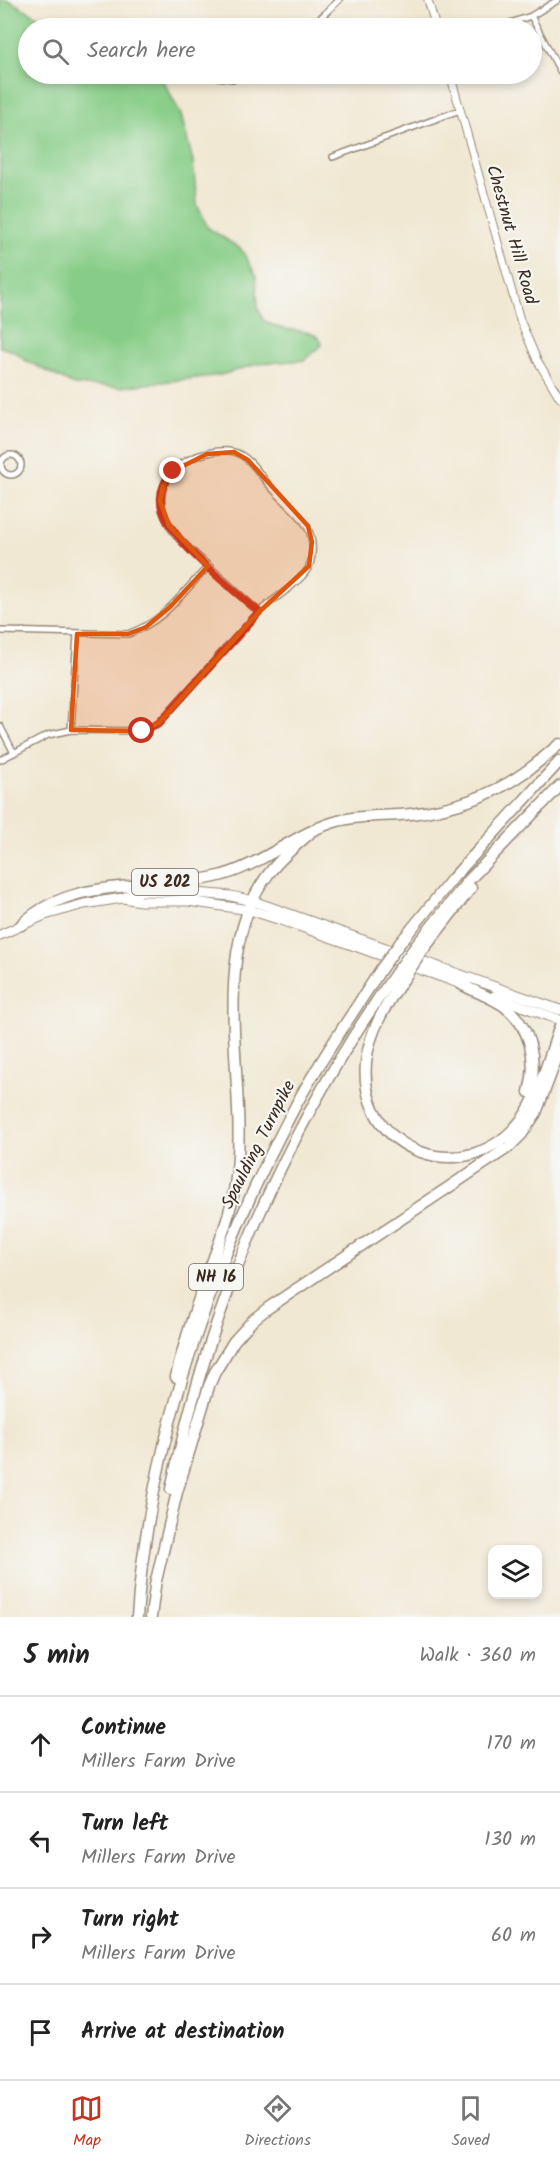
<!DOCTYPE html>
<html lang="en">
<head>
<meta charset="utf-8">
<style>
  :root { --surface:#fff; --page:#f2f2f2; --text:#222; --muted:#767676; --line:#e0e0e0; --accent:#c8321e }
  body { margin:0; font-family:Kalam,sans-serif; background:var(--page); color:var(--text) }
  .controls { position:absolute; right:18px; bottom:18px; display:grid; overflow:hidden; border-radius:12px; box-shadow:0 3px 9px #0003 }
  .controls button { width:54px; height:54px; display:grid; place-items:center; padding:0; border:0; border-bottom:2px solid var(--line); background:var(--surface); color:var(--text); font:30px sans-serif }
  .stop { position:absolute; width:18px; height:18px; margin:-14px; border:4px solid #c8321e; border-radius:50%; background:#fff }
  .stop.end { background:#c8321e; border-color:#fff; box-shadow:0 2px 6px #0008 }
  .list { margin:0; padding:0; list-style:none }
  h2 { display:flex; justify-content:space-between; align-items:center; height:78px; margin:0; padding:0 24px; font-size:26px }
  h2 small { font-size:20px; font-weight:400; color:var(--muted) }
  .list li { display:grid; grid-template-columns:39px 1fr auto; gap:18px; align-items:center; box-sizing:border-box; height:96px; padding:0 24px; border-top:2px solid var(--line) }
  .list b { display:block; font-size:22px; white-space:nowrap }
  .list p { margin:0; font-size:20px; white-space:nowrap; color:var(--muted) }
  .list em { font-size:20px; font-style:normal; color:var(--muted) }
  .icon { flex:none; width:33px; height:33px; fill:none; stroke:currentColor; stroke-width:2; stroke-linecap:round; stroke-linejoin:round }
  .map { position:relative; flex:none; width:560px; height:1617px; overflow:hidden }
  .search { position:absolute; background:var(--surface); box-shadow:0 3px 9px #0003; left:18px; right:18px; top:18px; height:66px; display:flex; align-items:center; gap:15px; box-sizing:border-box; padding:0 21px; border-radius:33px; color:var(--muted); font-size:22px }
  .sheet { height:462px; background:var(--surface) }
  nav { display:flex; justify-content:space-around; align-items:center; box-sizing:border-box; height:84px; border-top:2px solid var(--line); background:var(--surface); font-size:16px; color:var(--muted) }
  nav a { display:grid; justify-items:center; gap:3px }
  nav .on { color:var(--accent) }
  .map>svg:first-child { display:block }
  .green { fill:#87cd87; stroke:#617c52; stroke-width:1.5 }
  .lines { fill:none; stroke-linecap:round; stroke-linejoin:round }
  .minor-casing { stroke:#968978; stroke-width:8 }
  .tertiary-casing { stroke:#968978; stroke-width:9 }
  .trunk-casing { stroke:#968978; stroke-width:11 }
  .motorway-casing { stroke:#968978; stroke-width:13 }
  .minor { stroke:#fff; stroke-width:5 }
  .tertiary { stroke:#fff; stroke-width:7 }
  .trunk { stroke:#fff; stroke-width:9 }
  .motorway { stroke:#fff; stroke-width:10 }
  .motorway-bridge-casing { stroke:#968978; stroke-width:13; stroke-linecap:butt }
  .motorway-bridge { stroke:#fff; stroke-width:10 }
  .route { stroke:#c8321e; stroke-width:8 }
  .marked { fill:#df570d; fill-opacity:0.2; stroke:#df570d; stroke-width:4.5; stroke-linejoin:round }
  .labels { text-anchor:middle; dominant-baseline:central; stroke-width:4.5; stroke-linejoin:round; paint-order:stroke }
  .shield { fill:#f6f6f2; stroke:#73675e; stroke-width:1.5 }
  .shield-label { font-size:16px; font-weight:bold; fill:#3b2a1e }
  .street-label { font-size:18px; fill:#3b2a1e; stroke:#f6f6f2 }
</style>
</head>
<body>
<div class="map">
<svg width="560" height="1617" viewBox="0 0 560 1617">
  <rect width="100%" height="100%" fill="#f6f6f2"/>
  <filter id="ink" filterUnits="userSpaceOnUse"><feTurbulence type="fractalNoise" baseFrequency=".0167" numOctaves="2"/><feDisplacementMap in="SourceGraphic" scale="12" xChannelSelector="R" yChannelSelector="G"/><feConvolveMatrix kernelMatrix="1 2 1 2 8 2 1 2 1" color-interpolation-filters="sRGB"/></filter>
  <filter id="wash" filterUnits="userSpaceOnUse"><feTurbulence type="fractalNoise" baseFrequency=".008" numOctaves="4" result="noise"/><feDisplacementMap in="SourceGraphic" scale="24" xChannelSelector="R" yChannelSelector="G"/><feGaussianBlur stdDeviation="1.35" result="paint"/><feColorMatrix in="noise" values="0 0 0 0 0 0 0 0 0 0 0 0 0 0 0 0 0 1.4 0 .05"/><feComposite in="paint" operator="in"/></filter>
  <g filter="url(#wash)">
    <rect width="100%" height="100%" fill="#f1e8d3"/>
    <path class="green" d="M0,0H8L59,28H28V74H151L164,82L181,115L193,162L197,205L208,228L241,249L256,275L258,308L263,320C269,323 275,327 281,328C294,332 319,328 322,345L305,360L257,364L221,375L120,387L74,385L25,360L14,351L0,347Z"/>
  </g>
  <g filter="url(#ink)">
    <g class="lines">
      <defs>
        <path id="minor" d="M531,16L560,71
          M310,28L339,0
          M495,28L531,16L558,0
          M218,77L234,79L249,74
          M333,157L460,110
          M1 465a10 10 0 1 1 20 0a10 10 0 1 1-20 0Z
          M0,631L128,634C168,619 179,595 208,567
          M0,726L14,753
          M71,730L77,634
          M0,760L48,735L71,730L142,731L159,723C181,698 204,673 226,648C237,636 248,623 260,611C273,598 294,588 305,573C312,565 313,554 312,543C310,518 285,504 270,486C250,463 244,444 207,453C160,465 148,501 178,538L259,612"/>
        <path id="tertiary" d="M428,0L436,28
          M450,74L520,320L537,360L560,398"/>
        <path id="trunk" d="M123,898L141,901H188L250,910L299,926L467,986
          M0,935L45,915L84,904L123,898L141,891L184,892L231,896L253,901L560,1010
          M494,996L560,1020"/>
        <path id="motorway" d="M21,925C72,875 151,891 215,877C261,867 294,833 338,821C362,814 387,817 411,814C451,809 492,796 525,772C537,764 548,753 560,744
          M400,943L453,878L560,761
          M415,947L468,881L560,786
          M423,950L471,888
          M405,977C387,1003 369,1030 366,1063C358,1154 469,1191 522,1119C539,1097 550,1053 560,1026
          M461,984C475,992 491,997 504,1006C531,1026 538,1061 529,1092
          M176,1377C184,1343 195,1309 207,1276C218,1246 230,1217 235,1185C251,1088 204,956 270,872C281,858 295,846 309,834
          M171,1489C210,1304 286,1128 396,973
          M155,1585L177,1492L209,1386L215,1372L234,1341L254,1319L268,1308L509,1147L522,1134L536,1113L560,1050
          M137,1617C149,1442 214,1257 297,1103C322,1057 353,1013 381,969
          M151,1617L156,1579"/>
      </defs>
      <use href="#minor" class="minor-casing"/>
      <use href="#tertiary" class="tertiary-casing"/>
      <use href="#trunk" class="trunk-casing"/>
      <use href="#motorway" class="motorway-casing"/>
      <use href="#minor" class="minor"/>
      <use href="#tertiary" class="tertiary"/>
      <use href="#trunk" class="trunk"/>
      <use href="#motorway" class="motorway"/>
      <defs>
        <path id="motorway-bridge" d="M381,969L400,943
          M396,973L415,947
          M405,977L423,950"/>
      </defs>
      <use href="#motorway-bridge" class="motorway-bridge-casing"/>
      <use href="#motorway-bridge" class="motorway-bridge"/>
    </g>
  </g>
  <g class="lines" filter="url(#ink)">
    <path class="route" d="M142,731L159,723L259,612C233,589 161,535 161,501C160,489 166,480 173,471"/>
  </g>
  <path class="marked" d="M234,452L248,460L308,526L312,542L309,566L259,612L159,723L142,731L71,730L77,634H128L146,627L170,607L208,566L169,526L160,501L163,486L173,471L207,454Z"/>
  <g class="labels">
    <g class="shield">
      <rect x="132" y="869" width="66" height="26" rx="4.5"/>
      <rect x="189" y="1264" width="54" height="26" rx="4.5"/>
    </g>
    <g class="shield-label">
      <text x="165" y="882">US 202</text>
      <text x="216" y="1277">NH 16</text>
    </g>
    <g class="street-label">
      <text transform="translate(511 235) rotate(74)">Chestnut Hill Road</text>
      <text transform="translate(259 1145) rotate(-63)">Spaulding Turnpike</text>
    </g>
  </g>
</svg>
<div class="controls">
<button><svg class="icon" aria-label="layers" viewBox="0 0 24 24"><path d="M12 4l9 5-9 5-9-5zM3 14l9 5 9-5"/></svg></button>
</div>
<div class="stop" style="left:142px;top:731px"></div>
<div class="stop end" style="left:173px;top:471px"></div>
<div class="search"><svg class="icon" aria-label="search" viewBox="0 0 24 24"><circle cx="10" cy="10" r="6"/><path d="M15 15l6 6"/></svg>Search here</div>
</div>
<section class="sheet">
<h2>5 min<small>Walk · 360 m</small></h2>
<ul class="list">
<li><svg class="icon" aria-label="ahead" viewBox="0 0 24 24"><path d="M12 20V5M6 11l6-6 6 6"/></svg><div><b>Continue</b><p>Millers Farm Drive</p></div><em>170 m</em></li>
<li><svg class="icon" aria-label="left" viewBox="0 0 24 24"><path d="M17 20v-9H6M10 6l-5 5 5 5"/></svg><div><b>Turn left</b><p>Millers Farm Drive</p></div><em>130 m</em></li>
<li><svg class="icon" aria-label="right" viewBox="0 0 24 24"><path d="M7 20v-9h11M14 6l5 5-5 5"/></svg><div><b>Turn right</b><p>Millers Farm Drive</p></div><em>60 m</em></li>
<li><svg class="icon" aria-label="arrive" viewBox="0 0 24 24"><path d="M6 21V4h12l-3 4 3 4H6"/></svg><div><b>Arrive at destination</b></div></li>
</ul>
</section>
<nav>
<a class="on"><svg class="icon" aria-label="map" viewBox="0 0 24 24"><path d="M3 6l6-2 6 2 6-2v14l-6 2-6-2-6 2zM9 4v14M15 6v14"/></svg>Map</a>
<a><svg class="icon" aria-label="directions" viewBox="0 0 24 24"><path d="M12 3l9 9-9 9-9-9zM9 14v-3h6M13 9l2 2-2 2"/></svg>Directions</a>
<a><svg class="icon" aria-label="saved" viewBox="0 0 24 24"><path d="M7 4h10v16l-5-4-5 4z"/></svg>Saved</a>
</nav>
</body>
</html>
